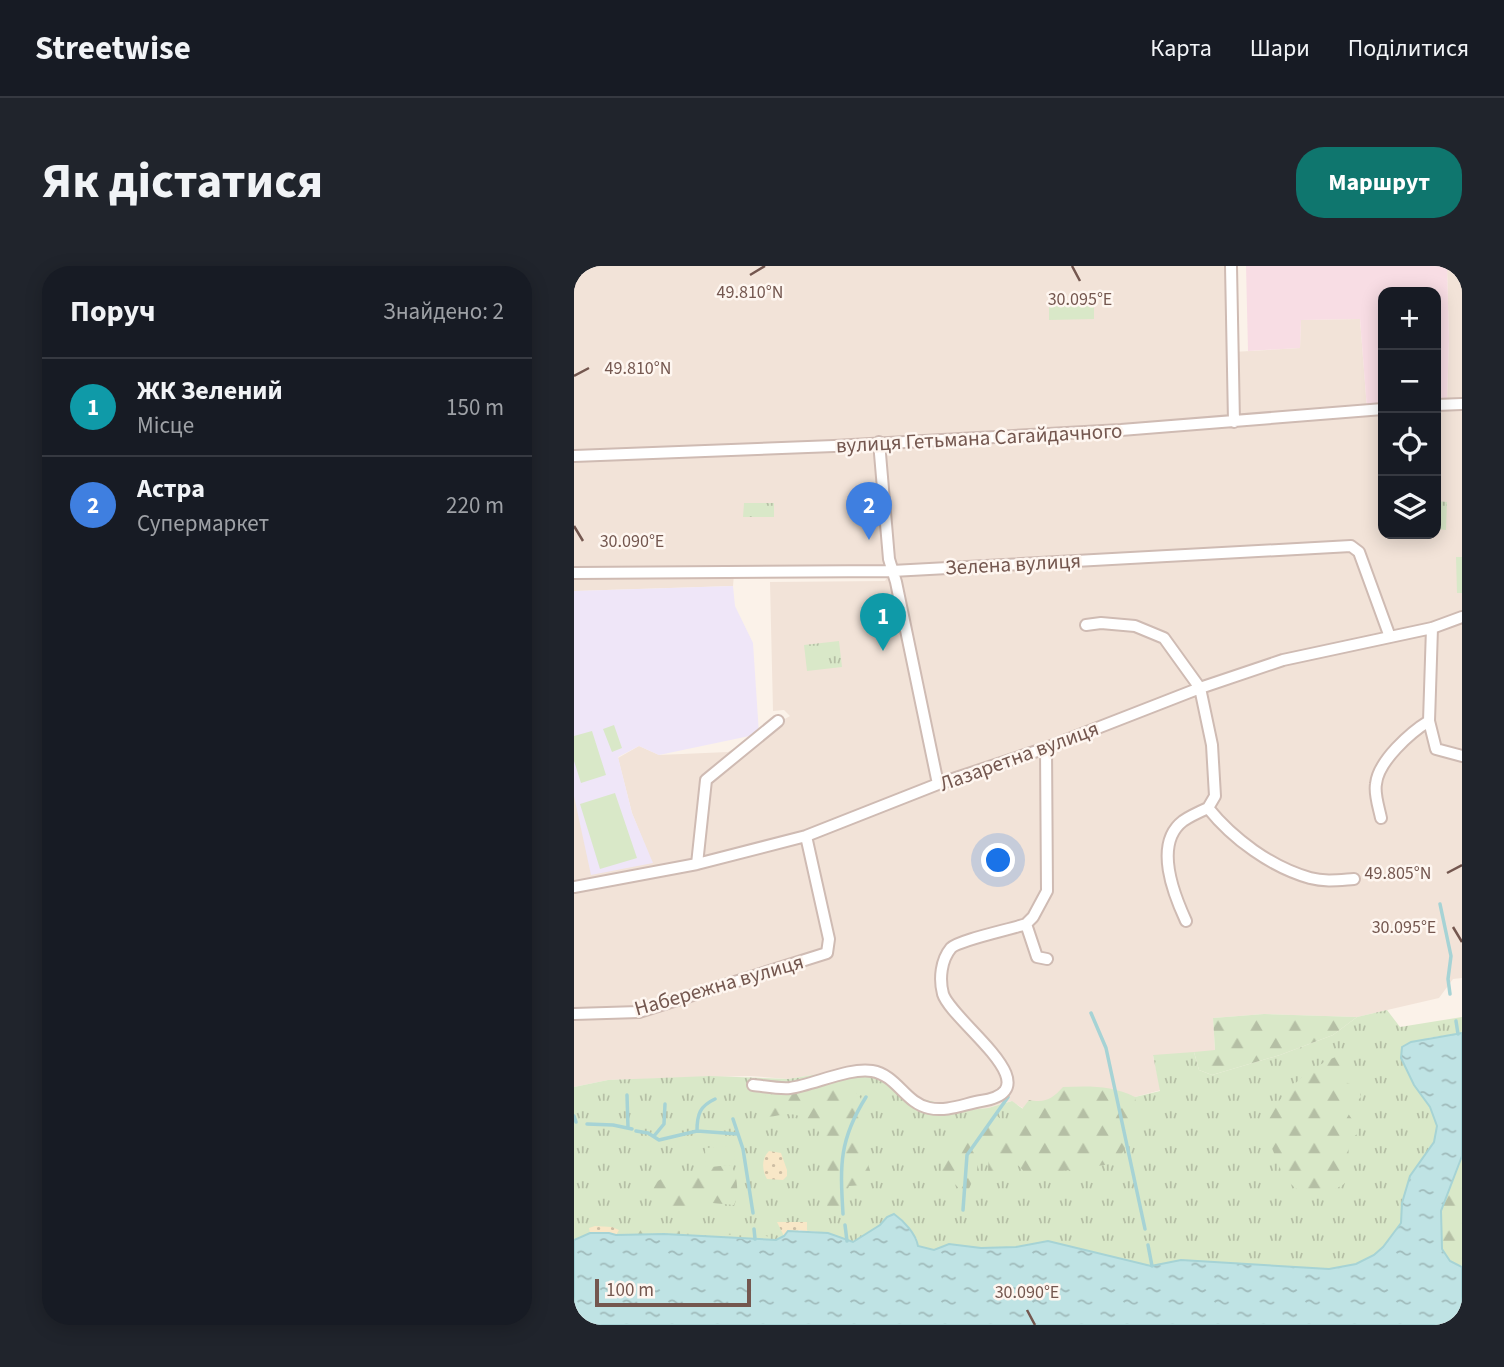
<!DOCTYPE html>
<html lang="uk">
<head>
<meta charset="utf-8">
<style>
  :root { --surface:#171b24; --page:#20242c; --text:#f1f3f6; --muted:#9ea1a6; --line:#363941; --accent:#0f766e }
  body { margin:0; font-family:"Source Sans 3",sans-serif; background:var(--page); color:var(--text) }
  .controls { position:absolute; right:21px; top:21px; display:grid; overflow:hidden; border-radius:14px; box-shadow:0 4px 18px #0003 }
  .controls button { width:63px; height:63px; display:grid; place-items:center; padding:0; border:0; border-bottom:2px solid var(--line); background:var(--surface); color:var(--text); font:35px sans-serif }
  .scale { position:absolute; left:21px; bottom:18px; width:156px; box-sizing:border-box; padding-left:7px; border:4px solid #74574f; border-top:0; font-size:19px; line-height:24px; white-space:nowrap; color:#74574f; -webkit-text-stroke:5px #fef6f0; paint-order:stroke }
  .you { position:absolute; left:425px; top:595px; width:24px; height:24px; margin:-18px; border:5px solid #fff; border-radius:50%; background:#1a73e8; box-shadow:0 0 0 10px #1a73e833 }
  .badge { display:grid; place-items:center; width:46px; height:46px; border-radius:50%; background:var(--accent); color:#fff; font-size:23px; font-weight:700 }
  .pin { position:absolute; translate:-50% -58px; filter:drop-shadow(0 2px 4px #0008) }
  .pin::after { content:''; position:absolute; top:37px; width:24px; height:21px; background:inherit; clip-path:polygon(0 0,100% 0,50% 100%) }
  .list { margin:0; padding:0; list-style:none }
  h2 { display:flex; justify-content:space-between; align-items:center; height:91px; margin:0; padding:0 28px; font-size:30px }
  h2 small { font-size:23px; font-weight:400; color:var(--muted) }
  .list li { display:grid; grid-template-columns:46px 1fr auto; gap:21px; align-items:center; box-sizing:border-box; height:98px; padding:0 28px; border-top:2px solid var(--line) }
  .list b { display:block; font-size:26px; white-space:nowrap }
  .list p { margin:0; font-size:23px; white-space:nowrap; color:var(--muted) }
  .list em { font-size:23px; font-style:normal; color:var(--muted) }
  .icon { flex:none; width:38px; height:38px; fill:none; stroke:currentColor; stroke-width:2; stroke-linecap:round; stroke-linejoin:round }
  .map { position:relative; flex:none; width:888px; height:1059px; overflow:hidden; border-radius:28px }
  header { display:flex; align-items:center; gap:42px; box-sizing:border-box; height:98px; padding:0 35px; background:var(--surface); border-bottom:2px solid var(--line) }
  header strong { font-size:33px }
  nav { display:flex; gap:38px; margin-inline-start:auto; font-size:24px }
  .intro { display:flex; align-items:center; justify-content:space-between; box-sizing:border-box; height:168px; padding:0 42px }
  h1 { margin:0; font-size:49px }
  .button { padding:18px 32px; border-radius:28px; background:var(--accent); color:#fff; font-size:24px; font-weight:700 }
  main { display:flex; gap:42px; padding:0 42px }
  aside { flex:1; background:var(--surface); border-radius:28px; box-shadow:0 4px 18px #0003 }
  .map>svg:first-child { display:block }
  .residential { fill:#f2e3d8 }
  .education { fill:#efe6f8 }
  .medical { fill:#f8dde4 }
  .grass { fill:url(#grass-tufts) }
  .forest { fill:url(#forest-firs) }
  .wetland { fill:url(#wetland-marsh) }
  .sand { fill:url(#sand-dots) }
  .garden { fill:#d9e8c8 }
  .water { fill:url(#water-ripples); stroke:#a6d3d5; stroke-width:2 }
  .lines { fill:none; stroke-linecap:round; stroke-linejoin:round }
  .stream { stroke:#a6d3d5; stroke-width:3.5 }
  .minor-casing { stroke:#cfbbb3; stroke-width:14 }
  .minor { stroke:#fff; stroke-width:10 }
  .ticks { fill:none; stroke:#74574f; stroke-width:2.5 }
  .labels { text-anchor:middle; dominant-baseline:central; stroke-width:5; stroke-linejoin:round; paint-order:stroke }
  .street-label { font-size:21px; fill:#74574f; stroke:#fef6f0 }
  .ticks-label { font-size:18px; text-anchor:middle; fill:#74574f; stroke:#fef6f0; stroke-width:5; stroke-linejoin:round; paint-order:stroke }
</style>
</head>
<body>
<header>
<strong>Streetwise</strong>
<nav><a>Карта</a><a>Шари</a><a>Поділитися</a></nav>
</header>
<div class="intro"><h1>Як дістатися</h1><a class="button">Маршрут</a></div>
<main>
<aside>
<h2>Поруч<small>Знайдено: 2</small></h2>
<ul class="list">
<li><span class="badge" style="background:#0f9aa8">1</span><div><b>ЖК Зелений</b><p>Місце</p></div><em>150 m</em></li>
<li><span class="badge" style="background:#3f7fe0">2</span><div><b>Астра</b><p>Супермаркет</p></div><em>220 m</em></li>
</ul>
</aside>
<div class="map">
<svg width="888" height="1059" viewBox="0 0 888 1059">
  <defs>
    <pattern id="grass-tufts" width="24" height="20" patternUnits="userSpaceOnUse" patternTransform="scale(1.75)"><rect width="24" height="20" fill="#d9e8c8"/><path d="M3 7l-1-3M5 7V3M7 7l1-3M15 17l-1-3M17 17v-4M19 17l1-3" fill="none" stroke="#b5bfa5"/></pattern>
    <pattern id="forest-firs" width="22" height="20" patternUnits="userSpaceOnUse" patternTransform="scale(1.75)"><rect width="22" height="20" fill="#d9e8c8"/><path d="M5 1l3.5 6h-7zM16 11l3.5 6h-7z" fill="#b5bfa5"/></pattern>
    <pattern id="wetland-marsh" width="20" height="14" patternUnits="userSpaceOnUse" patternTransform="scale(1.75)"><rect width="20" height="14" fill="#d9e8c8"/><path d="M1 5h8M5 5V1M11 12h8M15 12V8" fill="none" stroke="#b5bfa5"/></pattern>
    <pattern id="sand-dots" width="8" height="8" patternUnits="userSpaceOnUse" patternTransform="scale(1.75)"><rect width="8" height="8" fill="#f8e7c7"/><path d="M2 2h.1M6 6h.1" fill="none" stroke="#cdbea4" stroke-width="1.8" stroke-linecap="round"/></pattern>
    <pattern id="water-ripples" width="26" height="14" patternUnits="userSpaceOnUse" patternTransform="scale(1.75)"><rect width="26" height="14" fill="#bfe3e4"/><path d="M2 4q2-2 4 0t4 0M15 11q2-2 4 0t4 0" fill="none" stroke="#a0bbbb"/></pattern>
  </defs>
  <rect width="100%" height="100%" fill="#fbf2e9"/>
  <path class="residential" d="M0,0H657L659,86L726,82L727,54L786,53L793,143L809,142V268H862V137L873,136L875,73L873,0H888V712L879,713L865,732L783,751L690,748L639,752L641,785L579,790L587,824L561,831L450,843L437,835L414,842L394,844L345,832L324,812L289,801L214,813L176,810L34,814L0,821V530L78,597L58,547L44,492L65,480L85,489L154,486L216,450L210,444L199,445L196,316L311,315L317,305L160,308L159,320L0,325Z"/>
  <path class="education" d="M159,320L161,340L179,377L185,468L85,489L65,480L44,491L58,547L79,597L17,609L0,530V325Z"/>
  <path class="medical" d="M672,0H873L875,73L873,136L862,137V26H809V142L793,143L786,53L727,54L726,82L674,85Z"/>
  <path class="grass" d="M862,235L873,236L872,264L862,263Z
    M170,237H200V251H169Z
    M265,375L268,401L233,405L230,379Z
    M813,744L826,761L888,751V767L854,772L827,792L840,819L856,841L863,860L860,876L836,910L828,937L827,957L809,981L800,989L782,998L755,1003L607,994L578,1000L474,975L442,981L407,982L375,978L360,984L344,980L343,973L327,953L313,951L306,959L279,976L254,967L225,964L202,974L90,968H13L0,974V821L34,814L136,810L214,813L289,801H307L324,812L345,832L394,844L414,842L438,835L449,843L561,831L586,825L579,789L620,786L625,804L638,809L706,789L759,769L783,751Z"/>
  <path class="forest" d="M690,748L783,751L759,769L706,789L638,809L625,804L620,786L641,784L639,752Z
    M767,789L773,797L771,816L784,821L787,831L780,838L772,840L773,846L785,863L784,868L775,872L774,902L770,918C745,935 719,931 706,902C700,889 699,881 690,867C696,834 736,799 767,789Z
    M265,815C281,822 293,835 293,854C293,859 287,879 286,887L294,898L298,911L290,919L275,920L266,943L259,945L253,940C252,908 262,861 222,849C215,847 202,850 195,851L189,833L192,829L243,822Z
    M489,821C514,820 538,819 561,831L566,856L546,891L537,898L482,906L475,910L457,913L443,898L435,911L414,906L415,882L405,881L403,905L394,925L386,923L369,907L368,900L405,846L417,845L435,860L455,834C472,837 478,833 489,821Z
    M888,890V1001L876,995L868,983L867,945Z
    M157,899C163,909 166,928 160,939L128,936L103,947C95,944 88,936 77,931L81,917C93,909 103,905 116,911L132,901Z
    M52,960H97L106,965V969H46V962Z"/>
  <path class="wetland" d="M142,968L192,970L196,971V977L123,970Z"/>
  <path class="sand" d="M195,885L207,887L213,904V910L209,914L193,913C188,904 187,893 195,885Z
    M203,956H233V965L225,964L210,970Z
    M21,960L38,961L45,964L42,969L35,967H16L15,962Z"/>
  <path class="garden" d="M520,35V53L475,54V36Z
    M882,291H888V327H883Z
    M40,459L48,482L38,486L29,463Z
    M18,465L32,509L7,517L0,495V470Z
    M41,527L63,592L26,603L6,538Z
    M160,880L161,899L132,901L131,882Z"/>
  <path class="water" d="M888,767V890L867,945L868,983L876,995L888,1001V1059H0V974L16,967H35L42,969L90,968L202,974L210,970L214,965L254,967L279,976L306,959L313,951L320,948C330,955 342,968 344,980L360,984L375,978L407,982L442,981L474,975L577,1000L607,994L755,1003L782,998L800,989L809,981L827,957L828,937L836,910L860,876L863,860L856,841L840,819L827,792L828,781L837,776Z"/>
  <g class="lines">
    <path class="stream" d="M866,638L877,690L874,713L876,728
      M517,747L532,782L571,963
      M882,755L884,768
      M53,829L54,862
      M0,850L2,856
      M159,853L169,883L179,947
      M13,858L39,859L58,863
      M62,865L74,867L85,874L123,865L164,868
      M123,865C123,848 126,840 141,833
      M80,870L90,858L91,838
      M389,944L393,889L434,831
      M269,948C266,899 265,874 292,831
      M271,959L273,975
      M180,963L181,973
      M574,979L578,1000"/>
    <defs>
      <path id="minor" d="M657,0L660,156
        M862,139L888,138
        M305,176L315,293L322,316L364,518
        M0,190L260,180L547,164L809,143
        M0,307L318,305L777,280L785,286L816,371
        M512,359L527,357L561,360L590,372L626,422L638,479L641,530L634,542C659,573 697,601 736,612C751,616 765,614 780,613
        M858,362L855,455L862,483L888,490
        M807,552C805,542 800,528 802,518C804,495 837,466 855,455
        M123,598L132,514L204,455
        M0,621L123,598L232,570L364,518L472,482L626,422L709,394L858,362L888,351
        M612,655C600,629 579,578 609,555C616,550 625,546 634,542
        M452,658L463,691L473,693
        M0,748L65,746L253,687L255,673L232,570
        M179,819C190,820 204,823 216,822C239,819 276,801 298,805C323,809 331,837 355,842C373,846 390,838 407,835C481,824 378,756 369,728C365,713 367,694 377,682C385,674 438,663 452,658L459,651L473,625L472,482"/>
    </defs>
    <use href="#minor" class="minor-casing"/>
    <use href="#minor" class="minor"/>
  </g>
  <path class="ticks" d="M498,0L506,15M176,9L191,0M0,110L15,102M0,260L9,275M873,607L888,599M879,661L888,676M453,1044L461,1059"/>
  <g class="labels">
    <g class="street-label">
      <text transform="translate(405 172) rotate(-3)">вулиця Гетьмана Сагайдачного</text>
      <text transform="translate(439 298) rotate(-3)">Зелена вулиця</text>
      <text transform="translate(445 490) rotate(-20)">Лазаретна вулиця</text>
      <text transform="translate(145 719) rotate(-16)">Набережна вулиця</text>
    </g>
  </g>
  <g class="ticks-label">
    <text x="176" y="32">49.810°N</text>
    <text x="506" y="39">30.095°E</text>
    <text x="64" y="108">49.810°N</text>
    <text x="58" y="281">30.090°E</text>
    <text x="824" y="613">49.805°N</text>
    <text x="830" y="667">30.095°E</text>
    <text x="453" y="1032">30.090°E</text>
  </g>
</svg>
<div class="controls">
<button>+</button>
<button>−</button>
<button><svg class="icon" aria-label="locate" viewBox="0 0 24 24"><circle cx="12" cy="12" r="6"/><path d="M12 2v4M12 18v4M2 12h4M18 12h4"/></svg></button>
<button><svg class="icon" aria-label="layers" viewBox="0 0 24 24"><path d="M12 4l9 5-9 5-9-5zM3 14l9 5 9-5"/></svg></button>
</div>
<div class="scale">100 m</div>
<div class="you"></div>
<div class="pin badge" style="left:309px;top:385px;background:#0f9aa8">1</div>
<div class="pin badge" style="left:295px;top:274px;background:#3f7fe0">2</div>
</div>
</main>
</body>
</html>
